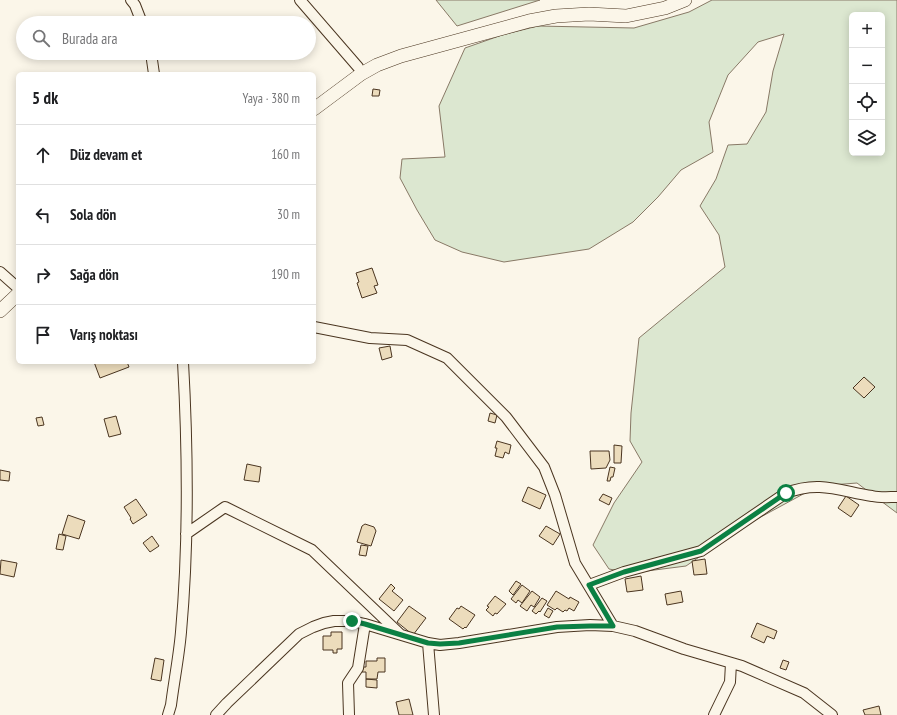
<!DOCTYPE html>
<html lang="tr">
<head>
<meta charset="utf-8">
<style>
  :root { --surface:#fff; --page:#f2f2f2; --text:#202124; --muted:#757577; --line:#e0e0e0 }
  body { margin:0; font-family:"PT Sans Narrow",sans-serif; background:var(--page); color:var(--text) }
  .controls { position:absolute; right:12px; top:12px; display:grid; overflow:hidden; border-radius:6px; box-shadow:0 2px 10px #0003 }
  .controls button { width:36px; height:36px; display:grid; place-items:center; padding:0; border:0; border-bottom:1px solid var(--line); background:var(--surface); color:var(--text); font:20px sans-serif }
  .stop { position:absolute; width:12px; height:12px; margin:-9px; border:3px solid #0b8043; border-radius:50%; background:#fff }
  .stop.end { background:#0b8043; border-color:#fff; box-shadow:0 1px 4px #0008 }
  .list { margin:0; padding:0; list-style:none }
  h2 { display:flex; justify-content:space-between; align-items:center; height:52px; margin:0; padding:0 16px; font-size:17px }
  h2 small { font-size:13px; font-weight:400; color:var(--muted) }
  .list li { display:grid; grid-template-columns:26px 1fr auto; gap:12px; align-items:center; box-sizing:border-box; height:60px; padding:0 16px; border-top:1px solid var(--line) }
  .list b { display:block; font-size:15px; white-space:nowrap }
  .list em { font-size:13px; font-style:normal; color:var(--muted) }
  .icon { flex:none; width:22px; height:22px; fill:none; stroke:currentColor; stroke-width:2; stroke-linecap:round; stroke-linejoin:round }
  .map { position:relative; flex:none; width:897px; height:715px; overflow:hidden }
  .search { position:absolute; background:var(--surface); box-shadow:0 2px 10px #0003; left:16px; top:16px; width:300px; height:44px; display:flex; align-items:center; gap:10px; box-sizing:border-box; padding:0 14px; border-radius:22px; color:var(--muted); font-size:15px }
  .panel { position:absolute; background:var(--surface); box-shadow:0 2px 10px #0003; left:16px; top:72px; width:300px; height:292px; border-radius:6px }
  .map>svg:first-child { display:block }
  .green { fill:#dce7d0; stroke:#887966; fill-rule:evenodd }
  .building { fill:#ecdcbc; stroke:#4a3520 }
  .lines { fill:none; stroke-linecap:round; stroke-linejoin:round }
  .minor-casing { stroke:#4a3520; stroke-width:12 }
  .major-casing { stroke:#4a3520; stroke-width:14 }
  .minor { stroke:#fbf6e9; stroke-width:10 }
  .major { stroke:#fbf6e9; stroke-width:13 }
  .route { stroke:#0b8043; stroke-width:5 }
</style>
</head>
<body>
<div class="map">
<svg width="897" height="715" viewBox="0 0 897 715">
  <rect width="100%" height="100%" fill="#fbf6e9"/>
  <path class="green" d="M436,0H540L457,26Z
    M712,0H897V513L857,483L818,486L746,525L686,566L631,573L609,569L593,545L614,503L642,462L630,441L631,413L639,338L725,267L719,235L700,206L716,179L728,145L747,144L766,112L773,71L784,34L758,42L728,75L709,122L713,152L681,170L658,197L633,222L589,249L504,262L462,252L435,240L417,210L400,178L402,159L445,157L439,106L465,48L502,35L538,26L634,28L689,12ZM852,15H882V153H852Z"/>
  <path class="building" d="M373,89L380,90L379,96H372Z
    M372,268L378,285L374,286L377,293L362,298L357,283L359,282L356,273Z
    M390,346L392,357L382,360L379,348Z
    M94,362H127L129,367L100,378Z
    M864,377L875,387L864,398L853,388Z
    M490,413L497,415L495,423L488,421Z
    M116,416L121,434L109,437L104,419Z
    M42,417L44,425L38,426L36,418Z
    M497,441L511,445L509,454L505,452L503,458L495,456L497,448H495Z
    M614,445L622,446L621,463H614Z
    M590,451H609L610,460L606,468L591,469Z
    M247,464L261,467L259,482L244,480Z
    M610,467L615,468L613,477H611L610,481H607Z
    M0,470L10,472L9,481L0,480Z
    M528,487L546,495L540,509L522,501Z
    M603,494L612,498L609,505L599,500Z
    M846,496L859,505L851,517L838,508Z
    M136,499L147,515L133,524L130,519L131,518L124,507Z
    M68,515L85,521L79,539L62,534Z
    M365,524L374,527L376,531L371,546L357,542L362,526Z
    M546,526L560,534L553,545L539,536Z
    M59,534L66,536L63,550L56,549Z
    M152,536L159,546L150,552L143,543Z
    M361,545L368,546L366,556L359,555Z
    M705,559L707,574L694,575L692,561Z
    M1,560L17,563L14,577L0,574Z
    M641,576L643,590L627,592L625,579Z
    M516,581L521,584L513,595L509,591Z
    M391,584L395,588L392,591L403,600L394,611L379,599Z
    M522,585L530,591L522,603L518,600L516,603L511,599Z
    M532,591L540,597L534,607L531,605L527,611L520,606Z
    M556,591L569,599L570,597L579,602L574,611L569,608L567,611L565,610L563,612L557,608L555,610L547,605Z
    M681,591L683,602L667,605L665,594Z
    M495,596L506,604L497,614L495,613L493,616L486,610L489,607L487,606Z
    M542,598L547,601L540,612L539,611L536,614L532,611Z
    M409,606L426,618L413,635L397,622Z
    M461,606L475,615L466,628L465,627L463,629L449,619L457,608L459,609Z
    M548,608L553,611L549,618L544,615Z
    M757,623L777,631L774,639L767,636L764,643L751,637Z
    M331,632H342V649H337V653H333V650H323V636H331Z
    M155,658L164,660L161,681L151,679Z
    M377,658H385V672H378L377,679H366V672H362L363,667H366V661H377Z
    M783,660L789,662L786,670L780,668Z
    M366,679L377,680V688L366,687Z
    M409,699L413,715H399L396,702Z
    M879,706L881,715H865L863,710Z"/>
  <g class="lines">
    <defs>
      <path id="minor" d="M131,0L135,5L142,23
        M300,0L358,67
        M151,53L154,74
        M0,272L18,288
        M314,327L370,338L407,340L447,358L506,417L544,467L555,495L575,563L613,626
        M186,534L225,507L312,550L400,634
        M589,585L624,572L701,551L786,493C819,480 840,491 872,496C880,498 889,497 897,497
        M428,643L434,715
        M168,715L171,705C174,681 179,656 181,632C189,542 188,452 183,362
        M216,715L227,703L299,634L313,627L324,623L334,621H352L365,624L428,643L440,645L459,643L557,627L590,625L613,626L635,631L684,649L742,666L804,693L832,715
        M349,715L348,683L358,668L365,624
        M714,715L730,682L731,663"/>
      <path id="major" d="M314,109L361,74L377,65L401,56L529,21L556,16L589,14L626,16L665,8L685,0
        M0,311L18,294"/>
    </defs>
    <use href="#minor" class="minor-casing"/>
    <use href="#major" class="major-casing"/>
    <use href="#minor" class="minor"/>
    <use href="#major" class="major"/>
  </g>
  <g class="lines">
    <path class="route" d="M352,621L365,624L428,643L440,644L459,643L557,627L590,626H613L589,585L624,572L701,551L786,493"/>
  </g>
</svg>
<div class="controls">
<button>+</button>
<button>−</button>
<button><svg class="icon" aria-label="locate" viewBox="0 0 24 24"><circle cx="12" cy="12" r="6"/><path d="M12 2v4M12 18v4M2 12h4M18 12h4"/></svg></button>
<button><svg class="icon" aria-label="layers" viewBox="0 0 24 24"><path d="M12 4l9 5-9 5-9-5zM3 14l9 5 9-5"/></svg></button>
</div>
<div class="stop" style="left:786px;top:493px"></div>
<div class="stop end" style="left:352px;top:621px"></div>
<div class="search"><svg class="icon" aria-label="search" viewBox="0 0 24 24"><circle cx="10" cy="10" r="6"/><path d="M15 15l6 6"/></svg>Burada ara</div>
<section class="panel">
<h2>5 dk<small>Yaya · 380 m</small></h2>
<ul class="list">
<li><svg class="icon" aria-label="ahead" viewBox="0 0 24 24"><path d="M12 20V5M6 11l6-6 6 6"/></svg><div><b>Düz devam et</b></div><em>160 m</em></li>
<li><svg class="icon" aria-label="left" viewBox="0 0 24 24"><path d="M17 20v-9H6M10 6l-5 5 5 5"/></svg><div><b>Sola dön</b></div><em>30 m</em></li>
<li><svg class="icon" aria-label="right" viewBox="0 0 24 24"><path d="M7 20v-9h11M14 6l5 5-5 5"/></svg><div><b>Sağa dön</b></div><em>190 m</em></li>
<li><svg class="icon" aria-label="arrive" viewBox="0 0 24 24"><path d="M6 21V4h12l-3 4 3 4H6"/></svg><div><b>Varış noktası</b></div></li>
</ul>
</section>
</div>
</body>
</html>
